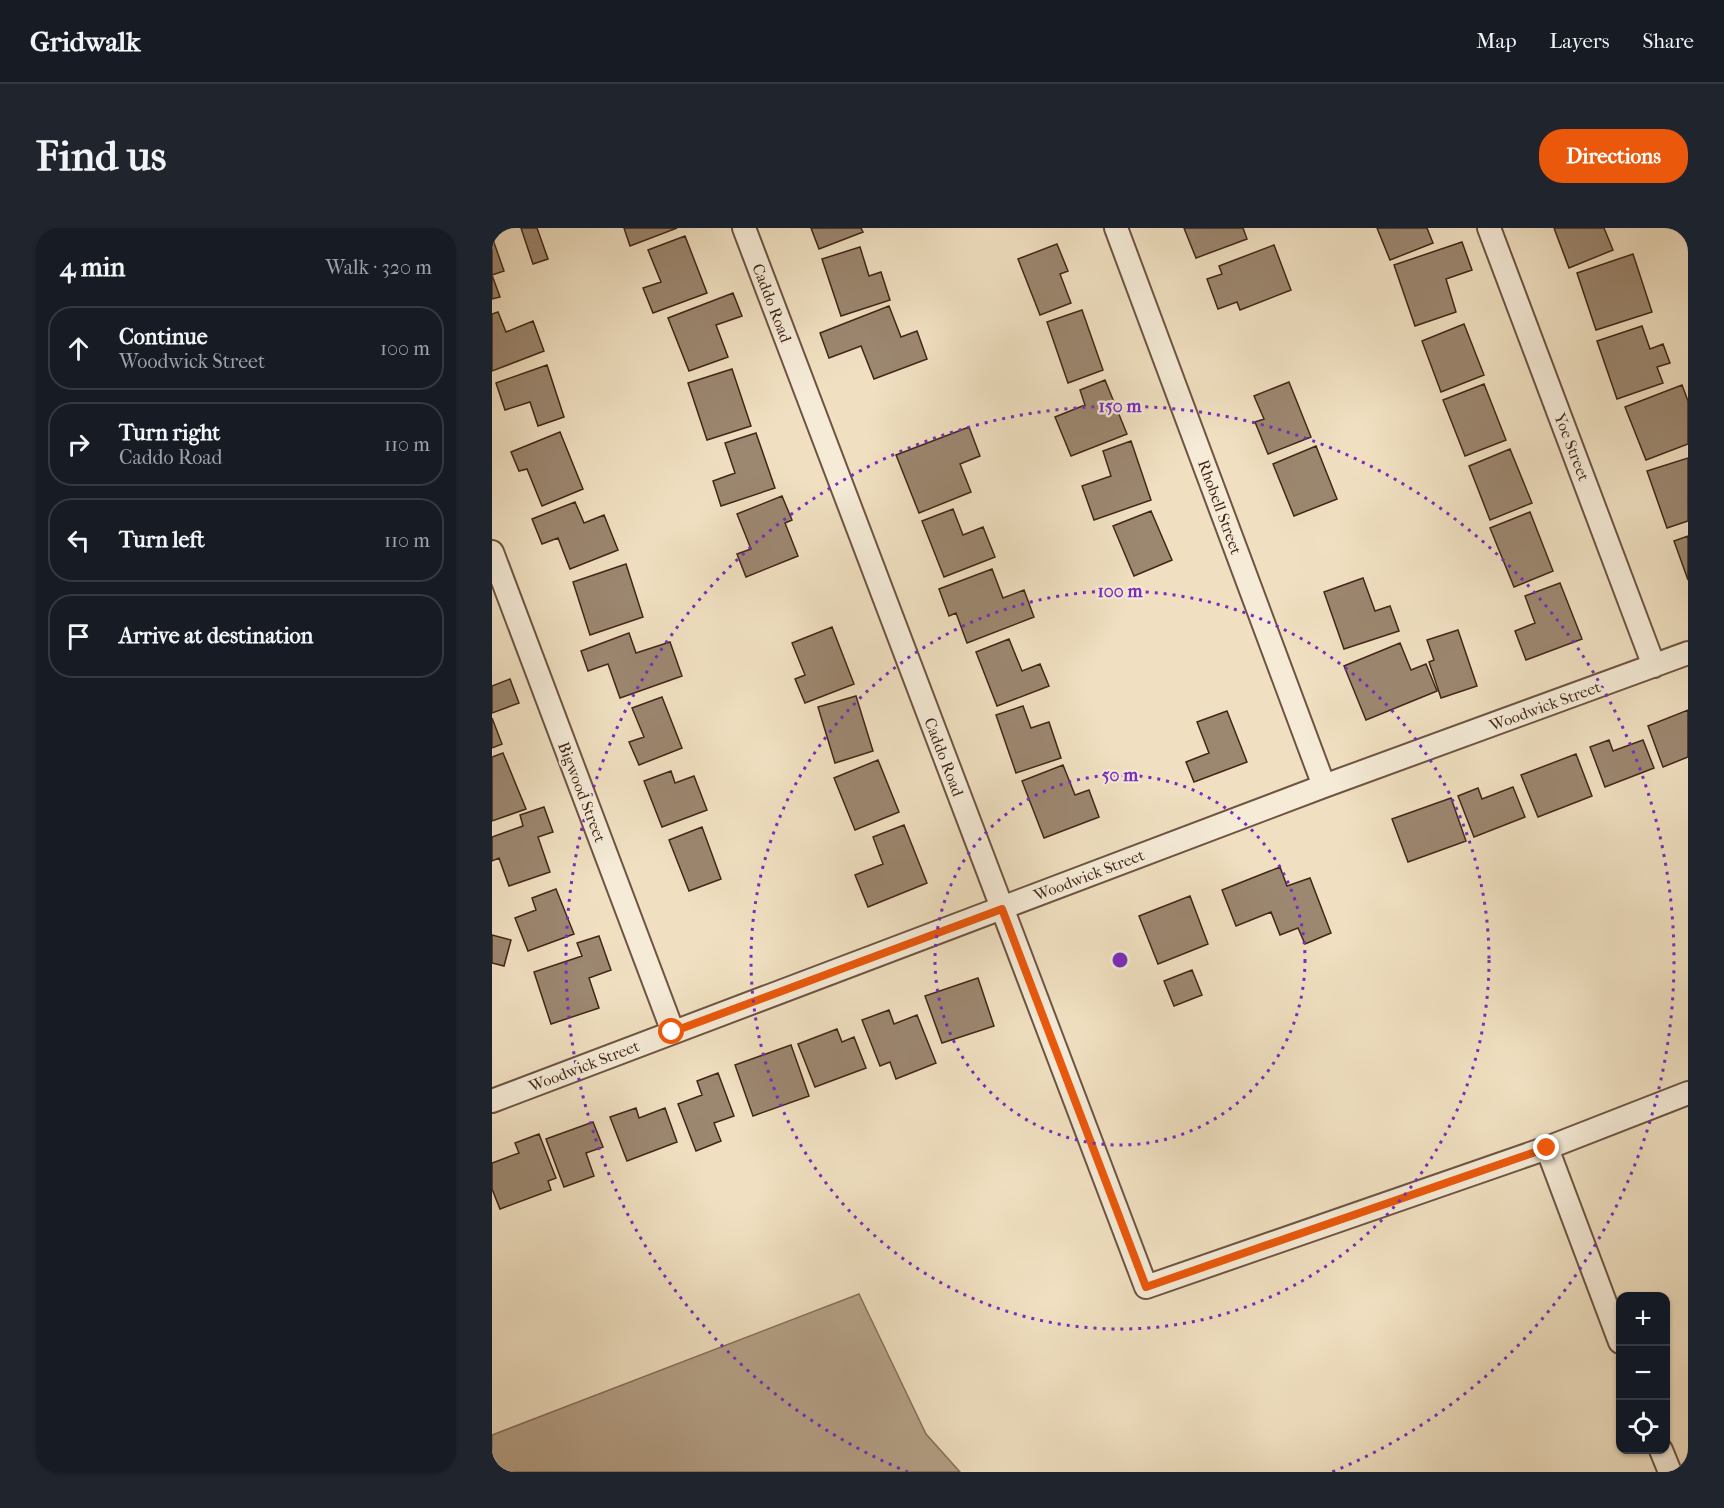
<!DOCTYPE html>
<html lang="en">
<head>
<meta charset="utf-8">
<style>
  :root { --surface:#171b24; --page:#20242c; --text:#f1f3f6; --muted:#9ea1a6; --line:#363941; --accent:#ea580c }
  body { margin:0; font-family:"IM FELL French Canon",serif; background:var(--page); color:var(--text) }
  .controls { position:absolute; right:18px; bottom:18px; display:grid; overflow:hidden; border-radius:12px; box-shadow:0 2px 4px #0004 }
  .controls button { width:54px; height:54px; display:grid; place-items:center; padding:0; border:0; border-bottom:2px solid var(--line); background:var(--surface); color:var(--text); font:30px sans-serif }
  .stop { position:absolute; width:18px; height:18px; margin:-14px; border:4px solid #ea580c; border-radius:50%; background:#fff }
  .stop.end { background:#ea580c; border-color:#fff; box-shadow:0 2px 6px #0008 }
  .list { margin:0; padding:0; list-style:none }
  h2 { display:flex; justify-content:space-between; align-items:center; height:78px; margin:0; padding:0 24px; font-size:26px }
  h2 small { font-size:20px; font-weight:400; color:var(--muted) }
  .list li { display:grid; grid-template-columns:39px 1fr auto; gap:18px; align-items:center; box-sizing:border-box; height:84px; margin:0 12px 12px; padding:0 12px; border:2px solid var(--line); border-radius:24px }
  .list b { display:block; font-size:22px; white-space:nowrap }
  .list p { margin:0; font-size:20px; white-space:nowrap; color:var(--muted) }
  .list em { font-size:20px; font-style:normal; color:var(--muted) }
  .icon { flex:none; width:33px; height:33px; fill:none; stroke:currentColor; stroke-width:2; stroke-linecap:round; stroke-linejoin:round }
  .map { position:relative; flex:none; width:1196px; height:1244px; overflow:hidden; border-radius:24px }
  header { display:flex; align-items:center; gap:36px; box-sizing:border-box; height:84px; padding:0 30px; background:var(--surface); border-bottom:2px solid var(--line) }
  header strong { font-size:28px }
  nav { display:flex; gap:33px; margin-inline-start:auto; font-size:21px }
  .intro { display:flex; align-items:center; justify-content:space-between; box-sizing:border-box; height:144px; padding:0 36px }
  h1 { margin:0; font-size:42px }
  .button { padding:15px 27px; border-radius:24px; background:var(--accent); color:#fff; font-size:21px; font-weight:700 }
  main { display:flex; gap:36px; padding:0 36px }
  aside { flex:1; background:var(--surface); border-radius:24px; box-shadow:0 2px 4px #0004 }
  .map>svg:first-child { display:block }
  .water { fill:#b5a188; stroke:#87705b; stroke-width:1.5 }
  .building { fill:#9c8770; stroke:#422618; stroke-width:1.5 }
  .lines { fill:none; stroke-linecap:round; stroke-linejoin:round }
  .minor-casing { stroke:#6e5442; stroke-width:26 }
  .minor { stroke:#f5ebd7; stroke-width:22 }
  .route { stroke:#ea580c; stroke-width:8 }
  .ring { fill:none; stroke:#7b2cbf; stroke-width:3; stroke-dasharray:3 6 }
  .labels { text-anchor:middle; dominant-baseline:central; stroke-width:4.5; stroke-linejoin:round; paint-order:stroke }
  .street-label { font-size:16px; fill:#422618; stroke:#f5ebd7 }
  .centre { fill:#7b2cbf; stroke:#f5ebd7; stroke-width:3 }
  .ring-label { font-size:18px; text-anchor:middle; font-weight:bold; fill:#7b2cbf; stroke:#f5ebd7; stroke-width:4.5; stroke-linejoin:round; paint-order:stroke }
</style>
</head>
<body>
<header>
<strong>Gridwalk</strong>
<nav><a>Map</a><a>Layers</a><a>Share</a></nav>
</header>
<div class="intro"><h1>Find us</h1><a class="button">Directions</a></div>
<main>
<aside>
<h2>4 min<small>Walk · 320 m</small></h2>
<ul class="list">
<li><svg class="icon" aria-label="ahead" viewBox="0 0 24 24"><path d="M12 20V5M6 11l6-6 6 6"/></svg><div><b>Continue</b><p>Woodwick Street</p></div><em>100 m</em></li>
<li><svg class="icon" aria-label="right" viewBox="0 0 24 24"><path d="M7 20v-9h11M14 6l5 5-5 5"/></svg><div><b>Turn right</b><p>Caddo Road</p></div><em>110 m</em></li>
<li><svg class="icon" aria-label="left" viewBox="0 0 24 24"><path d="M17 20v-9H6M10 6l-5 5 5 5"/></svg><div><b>Turn left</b></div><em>110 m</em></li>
<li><svg class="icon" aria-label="arrive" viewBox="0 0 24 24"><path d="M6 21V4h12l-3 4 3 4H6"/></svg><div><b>Arrive at destination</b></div></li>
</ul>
</aside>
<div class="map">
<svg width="1196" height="1244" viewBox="0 0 1196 1244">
  <rect width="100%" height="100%" fill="#f0e0c1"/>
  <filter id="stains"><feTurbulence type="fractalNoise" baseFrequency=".00333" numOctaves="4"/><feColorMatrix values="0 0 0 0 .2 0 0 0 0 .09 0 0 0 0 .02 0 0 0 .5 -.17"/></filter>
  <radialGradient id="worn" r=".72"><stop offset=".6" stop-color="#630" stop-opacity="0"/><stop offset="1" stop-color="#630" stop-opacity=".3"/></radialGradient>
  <path class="water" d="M367,1066L434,1206L468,1244H0V1207Z"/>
  <path class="building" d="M29,0H45L56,31L41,36Z
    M132,0H185L138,18Z
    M319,0H369L371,4L327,21Z
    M692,0H751L755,11L704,30Z
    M885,0H935L941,15L898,32Z
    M1062,0H1112L1121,22L1077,40Z
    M193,8L215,65L161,85L151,60L169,54L156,22Z
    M0,9L12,43L0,47L8,69L0,71Z
    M970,14L980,42L954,51L964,84L923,98L902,37Z
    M565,16L576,43L568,46L579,75L548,87L526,31Z
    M782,17L799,62L748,82L745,74L726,81L715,51L730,46L727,38Z
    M368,19L377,48L389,44L398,72L349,88L330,31Z
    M1141,26L1160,84L1104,102L1085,45Z
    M241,65L250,88L224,97L236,129L197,143L176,90Z
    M397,78L409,109L425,103L435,131L382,151L369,118L337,130L328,105Z
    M590,82L611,142L576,155L555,94Z
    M6,84L14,104L41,93L52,123L0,143V86Z
    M972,96L992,147L949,164L930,113Z
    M1150,98L1158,121L1171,116L1178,135L1165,139L1171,155L1125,171L1105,113Z
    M55,137L72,189L46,198L38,174L13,182L4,155Z
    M240,141L259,198L215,212L196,155Z
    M613,152L635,206L579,228L563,189L593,177L588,162Z
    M797,154L819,209L776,226L763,194L772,191L762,168Z
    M992,156L1014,212L973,228L951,172Z
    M1190,157L1196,173V216L1154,232L1133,179Z
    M477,199L488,228L468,236L479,264L427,285L404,227Z
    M68,204L91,261L50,278L35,241L27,243L19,224Z
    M264,205L283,260L229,278L221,253L243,245L233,215Z
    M639,213L659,272L602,292L590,258L619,248L611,223Z
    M824,218L845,271L802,288L781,236Z
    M1018,221L1040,275L998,292L977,238Z
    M1196,230V293L1175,300L1155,243Z
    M290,268L300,292L293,295L306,328L254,349L245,326L259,321L245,286Z
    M83,274L92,295L112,287L126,322L78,341L66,310L50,316L40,291Z
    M461,281L471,307L491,299L503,329L452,349L430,293Z
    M659,283L680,332L642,348L621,298Z
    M1038,284L1061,343L1022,359L998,300Z
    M1196,308V352L1182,313Z
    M134,336L151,389L98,407L81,354Z
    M500,341L511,370L532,362L542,389L475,415L464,385L457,388L447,361Z
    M871,350L883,383L898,378L907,403L852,421L832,364Z
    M1068,355L1090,411L1034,432L1023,403L1043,395L1033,368Z
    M340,399L362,456L313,475L303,451L313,447L300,415Z
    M966,402L985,458L949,470L937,434L942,432L935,412Z
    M137,405L144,425L178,414L190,448L128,470L116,436L96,443L89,423Z
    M517,411L530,443L548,436L557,458L505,478L484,424Z
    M908,415L919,442L934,436L945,463L874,492L852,438Z
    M18,451L27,475L0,485V458Z
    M364,468L381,523L343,535L326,479Z
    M170,469L190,520L147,537L137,514L152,509L140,480Z
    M531,478L539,500L557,494L569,530L524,545L504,487Z
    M1196,482V529L1171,539L1156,498Z
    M735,483L755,534L702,554L694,534L717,525L705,494Z
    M0,490L10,516L0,520Z
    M1117,512L1121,523L1151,512L1162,540L1113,559L1098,519Z
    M11,525L34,581L0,593V529Z
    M1084,526L1100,568L1046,589L1029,547Z
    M386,532L407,584L363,602L342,550Z
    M571,537L583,567L597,562L607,589L552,610L530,553Z
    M179,543L183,555L202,548L215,582L170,599L152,553Z
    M1021,559L1033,589L982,609L966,568L986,560L990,571Z
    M959,570L974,613L916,634L900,591Z
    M52,579L61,604L46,609L58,644L17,658L7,630L0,633V609L31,598L28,587Z
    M412,597L435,655L376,679L363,647L391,636L381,609Z
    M210,599L229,651L197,663L177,612Z
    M788,639L795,658L818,650L839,705L813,716L806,700L788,707L779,684L744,698L730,662Z
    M64,661L82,706L36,723L23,690L44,682L40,670Z
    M698,668L716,716L666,736L647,688Z
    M0,707L19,712L12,738L0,735Z
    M107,708L119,742L97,750L107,780L59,796L42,744L90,728L85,715Z
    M700,742L710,767L682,778L672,753Z
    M486,750L502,798L450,815L433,768Z
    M397,782L402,796L425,787L444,835L404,851L398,834L388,838L370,792Z
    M345,801L350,814L362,809L374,840L323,859L306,816Z
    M299,817L317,868L261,888L243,837Z
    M226,845L242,888L222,895L229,913L204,923L186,876L210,867L205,853Z
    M144,880L147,890L173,880L185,914L135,933L118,889Z
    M101,894L111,919L94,925L102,948L72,959L54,911Z
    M47,906L64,950L56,953L59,962L8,981L0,961V935L27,925L23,915Z"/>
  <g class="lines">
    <defs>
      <path id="minor" d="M252,0L654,1059L1055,920L1196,865
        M624,0L832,558
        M997,0L1162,438
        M0,324L181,804
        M0,873L832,558L1196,425
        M1055,920L1128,1114
        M1169,1222L1178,1244"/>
    </defs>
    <use href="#minor" class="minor-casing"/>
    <use href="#minor" class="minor"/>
  </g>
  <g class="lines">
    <path class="route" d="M180,804L510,681L654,1059L1055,920"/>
  </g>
  <g class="ring">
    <circle cx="628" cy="732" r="185"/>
    <circle cx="628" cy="732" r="369"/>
    <path d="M416 1244A554 554 0 1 1 840 1244"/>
  </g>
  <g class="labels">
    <g class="street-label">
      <text transform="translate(280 75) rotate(69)">Caddo Road</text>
      <text transform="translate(1080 219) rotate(69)">Yoe Street</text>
      <text transform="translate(728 279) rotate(70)">Rhobell Street</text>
      <text transform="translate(1053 478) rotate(-20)">Woodwick Street</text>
      <text transform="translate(452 529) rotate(69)">Caddo Road</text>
      <text transform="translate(90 564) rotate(69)">Bigwood Street</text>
      <text transform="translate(597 647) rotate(-21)">Woodwick Street</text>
      <text transform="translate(92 838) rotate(-21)">Woodwick Street</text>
    </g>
  </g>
  <circle cx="628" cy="732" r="9" class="centre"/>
  <g class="ring-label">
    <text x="628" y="184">150 m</text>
    <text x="628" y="369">100 m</text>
    <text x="628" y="553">50 m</text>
  </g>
  <rect width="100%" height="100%" filter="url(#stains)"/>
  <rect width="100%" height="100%" fill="url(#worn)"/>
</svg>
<div class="controls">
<button>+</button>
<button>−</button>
<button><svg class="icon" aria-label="locate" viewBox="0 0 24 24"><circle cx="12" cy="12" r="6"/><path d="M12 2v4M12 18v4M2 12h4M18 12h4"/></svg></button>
</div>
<div class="stop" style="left:180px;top:804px"></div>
<div class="stop end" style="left:1055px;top:920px"></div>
</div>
</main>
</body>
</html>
